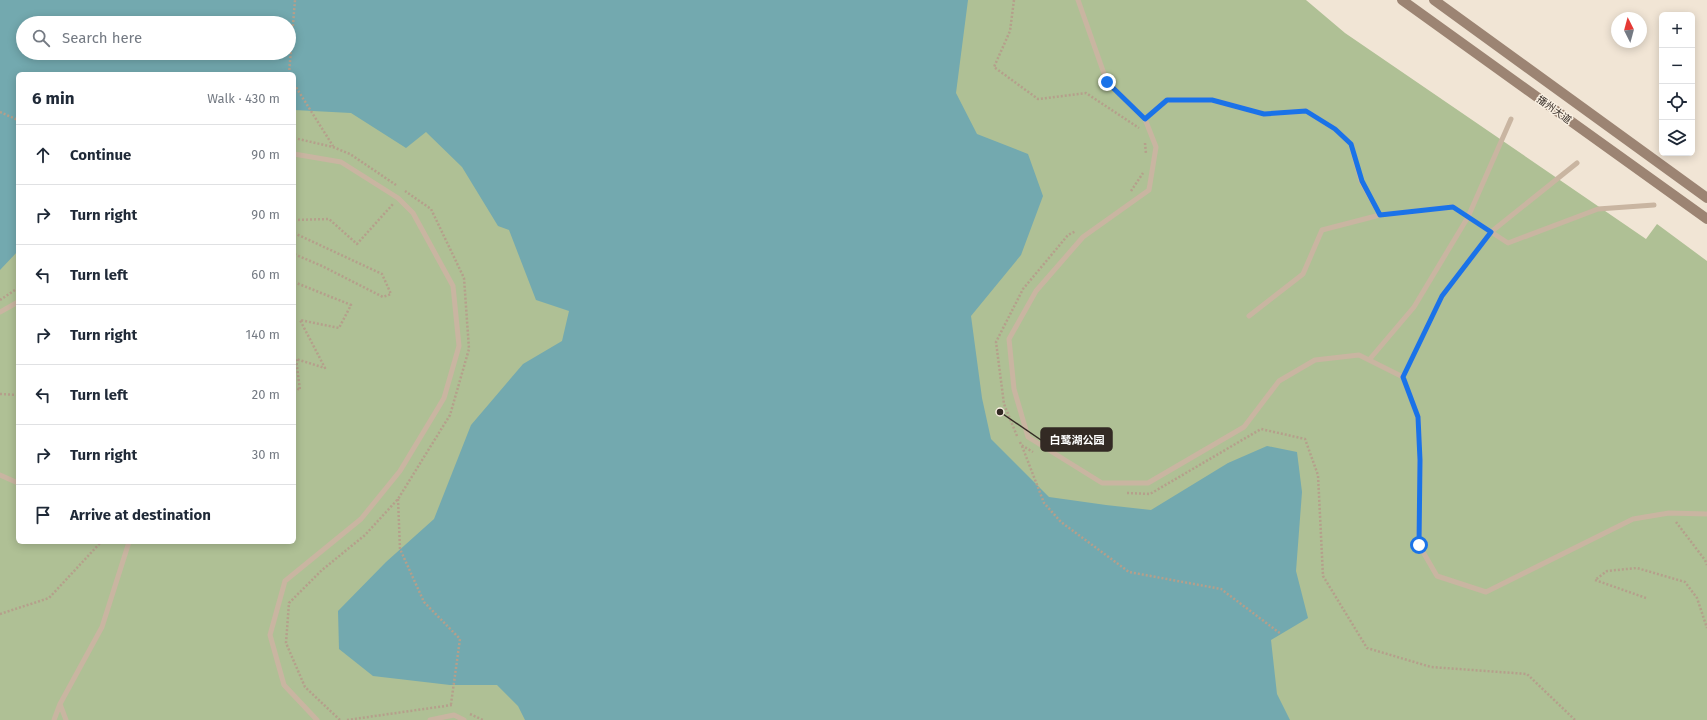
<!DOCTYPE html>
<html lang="en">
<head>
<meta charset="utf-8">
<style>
  :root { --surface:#fff; --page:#f2f2f3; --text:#1f2937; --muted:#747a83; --line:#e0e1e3 }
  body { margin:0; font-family:"Fira Sans","Noto Sans SC",sans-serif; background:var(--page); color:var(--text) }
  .controls { position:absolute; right:12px; top:12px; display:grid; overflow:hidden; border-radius:6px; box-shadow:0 2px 10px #0003 }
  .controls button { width:36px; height:36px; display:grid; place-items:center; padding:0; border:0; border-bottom:1px solid var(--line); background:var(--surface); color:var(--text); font:20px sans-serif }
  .compass { position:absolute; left:1611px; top:12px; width:36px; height:36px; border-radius:50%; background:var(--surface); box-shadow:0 2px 10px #0003; rotate:354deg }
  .stop { position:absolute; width:12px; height:12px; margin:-9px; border:3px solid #1a73e8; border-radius:50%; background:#fff }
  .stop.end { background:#1a73e8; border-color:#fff; box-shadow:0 1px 4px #0008 }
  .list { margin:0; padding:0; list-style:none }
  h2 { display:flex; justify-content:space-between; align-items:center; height:52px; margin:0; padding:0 16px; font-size:17px }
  h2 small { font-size:13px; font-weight:400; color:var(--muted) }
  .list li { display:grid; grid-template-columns:26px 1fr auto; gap:12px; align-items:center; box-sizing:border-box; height:60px; padding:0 16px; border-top:1px solid var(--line) }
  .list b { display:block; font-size:15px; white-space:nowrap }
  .list em { font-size:13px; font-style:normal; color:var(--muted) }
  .icon { flex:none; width:22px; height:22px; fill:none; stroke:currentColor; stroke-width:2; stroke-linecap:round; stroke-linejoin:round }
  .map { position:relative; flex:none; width:1707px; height:720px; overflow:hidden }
  .search { position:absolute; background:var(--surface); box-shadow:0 2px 10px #0003; left:16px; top:16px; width:280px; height:44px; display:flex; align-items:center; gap:10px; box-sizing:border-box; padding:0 14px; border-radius:22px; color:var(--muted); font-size:15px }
  .panel { position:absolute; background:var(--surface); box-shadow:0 2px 10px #0003; left:16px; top:72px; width:280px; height:472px; border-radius:6px }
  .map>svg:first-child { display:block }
  .green { fill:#afc095; fill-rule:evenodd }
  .water { fill:#73a9af; fill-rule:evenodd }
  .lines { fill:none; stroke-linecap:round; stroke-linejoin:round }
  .path { stroke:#b59f8b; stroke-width:2.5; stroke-dasharray:2 2; stroke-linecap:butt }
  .lane { stroke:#c9b5a1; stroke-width:5 }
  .secondary { stroke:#9c8473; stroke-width:10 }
  .route { stroke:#1a73e8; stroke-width:5 }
  .labels { text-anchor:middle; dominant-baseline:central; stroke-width:3; stroke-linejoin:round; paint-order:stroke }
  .street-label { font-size:10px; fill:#332a24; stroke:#f9efe1 }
  .leader { fill:none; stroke:#332a24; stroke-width:1.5 }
  .callout-dot { fill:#332a24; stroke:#f9efe1; stroke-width:1.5 }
  .callout { fill:#332a24; stroke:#332a24; stroke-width:1.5 }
  .callout-label { font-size:11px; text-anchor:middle; font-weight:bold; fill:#fff }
</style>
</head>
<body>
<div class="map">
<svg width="1707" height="720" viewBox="0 0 1707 720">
  <rect width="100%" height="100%" fill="#f1e5d5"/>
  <path class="green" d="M0,0H1306L1345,33L1646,239L1657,224L1707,261V720H0ZM23,23H289V53H23ZM18,74H294V542H18Z"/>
  <path class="water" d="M0,0H968L956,93L977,134L1028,154L1043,196L1021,255L971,316L982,398L991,439L1049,497L1106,505L1151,510L1228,463L1267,446L1297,452L1302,492L1296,571L1308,618L1271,640L1277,694L1290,720H525L518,706L497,685H450L373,676L339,649L338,611L386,562L434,519L471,425L523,364L562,341L569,311L536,300L509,230L498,226L462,167L426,132L406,148L351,113L294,110V74H18V251L0,270ZM23,23H289V53H23Z"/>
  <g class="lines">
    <path class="path" d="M1014,0L1010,31L994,67L1038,99L1086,93L1139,128
      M289,74L295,0
      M294,84L333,146
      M0,112L18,120
      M294,138L333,147L350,154L396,185
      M1145,143L1146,154
      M1131,191L1143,173
      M294,220L329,219L357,244L393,204
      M294,233L382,274L391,294L383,297L322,266L294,254
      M294,282L351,305L339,328L300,320L325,368L296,359L300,390L294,387
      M0,300L18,288
      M0,394L18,395
      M1017,436L1004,404L996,342L1023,289L1068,235L1076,231
      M1020,442L1021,445L1033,452
      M1022,446L1044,503L1061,522L1129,572L1221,589L1281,634
      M1127,493L1150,494L1261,429L1305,439L1318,475L1323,576L1367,648L1431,667L1527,674L1575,720
      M398,499L400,549L424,602L460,639L451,704
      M1676,522L1705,560L1707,565
      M1646,598L1595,580L1607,571L1637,568L1685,582L1697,598L1707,628
      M0,614L49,598L101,542
      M470,714L483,720
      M340,720L305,687L286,643L289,603L322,570L365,535L398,499L450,415L469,349L464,278L431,209L405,191
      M347,720L452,705"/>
    <path class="lane" d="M1078,0L1107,82L1145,119L1156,147L1149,190L1083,237L1036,291L1009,339L1014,389L1028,437L1102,483H1148L1244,427L1279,381L1315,360L1359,355L1403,377L1418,417L1420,460L1419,545L1437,576L1486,592L1633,519L1669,513L1707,514
      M1145,119L1167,100H1212L1264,114L1306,111L1335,129L1351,144L1361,181L1380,215L1322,230L1303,274L1249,316
      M294,154L341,162L398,198L413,213L453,286L459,346L444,398L400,471L361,519L285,581L270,635L284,685L317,720
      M1380,215L1453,207L1508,243L1598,209L1654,205
      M0,312L18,302
      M1369,360L1414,307L1468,217L1511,119
      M1403,377L1442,296L1491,232L1577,163
      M0,475L18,483
      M60,704L66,720
      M54,720L60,704L102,627L129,542
      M430,720L454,715L464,720"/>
    <path class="secondary" d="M1402,0L1707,219
      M1434,0L1707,198"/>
  </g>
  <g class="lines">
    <path class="route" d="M1107,82L1145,119L1167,100H1212L1264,114L1306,111L1335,129L1351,144L1362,181L1380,215L1453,207L1491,232L1442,296L1403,377L1418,417L1420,460L1419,545"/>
  </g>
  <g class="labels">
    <g class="street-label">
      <text transform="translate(1554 110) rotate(36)">播州大道</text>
    </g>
  </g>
  <path class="leader" d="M1000 412L1041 440"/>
  <circle class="callout-dot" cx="1000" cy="412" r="4"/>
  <rect class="callout" x="1041" y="428" width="71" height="23" rx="4"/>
  <g class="callout-label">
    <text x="1077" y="444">白鹭湖公园</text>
  </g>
</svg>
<div class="controls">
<button>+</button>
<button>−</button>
<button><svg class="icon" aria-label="locate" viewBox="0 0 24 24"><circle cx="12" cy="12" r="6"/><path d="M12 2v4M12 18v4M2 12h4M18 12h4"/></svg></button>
<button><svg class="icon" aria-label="layers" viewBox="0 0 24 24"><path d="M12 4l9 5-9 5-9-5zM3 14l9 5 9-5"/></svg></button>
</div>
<svg class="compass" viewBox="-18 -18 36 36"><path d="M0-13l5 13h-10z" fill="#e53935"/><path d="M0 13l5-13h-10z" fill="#747a83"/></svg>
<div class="stop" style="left:1419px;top:545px"></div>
<div class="stop end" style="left:1107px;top:82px"></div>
<div class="search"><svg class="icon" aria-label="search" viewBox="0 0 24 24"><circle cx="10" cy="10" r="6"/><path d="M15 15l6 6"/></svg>Search here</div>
<section class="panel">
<h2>6 min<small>Walk · 430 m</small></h2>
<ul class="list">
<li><svg class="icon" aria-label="ahead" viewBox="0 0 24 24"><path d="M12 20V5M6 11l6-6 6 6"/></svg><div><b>Continue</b></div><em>90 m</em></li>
<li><svg class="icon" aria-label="right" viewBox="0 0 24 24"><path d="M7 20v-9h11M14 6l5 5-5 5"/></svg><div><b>Turn right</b></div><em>90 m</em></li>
<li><svg class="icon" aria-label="left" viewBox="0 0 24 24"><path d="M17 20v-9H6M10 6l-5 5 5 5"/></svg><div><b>Turn left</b></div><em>60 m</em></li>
<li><svg class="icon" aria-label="right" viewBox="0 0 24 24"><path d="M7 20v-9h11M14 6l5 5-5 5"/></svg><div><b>Turn right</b></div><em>140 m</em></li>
<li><svg class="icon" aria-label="left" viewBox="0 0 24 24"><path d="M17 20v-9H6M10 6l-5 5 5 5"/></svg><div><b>Turn left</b></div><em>20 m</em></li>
<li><svg class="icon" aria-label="right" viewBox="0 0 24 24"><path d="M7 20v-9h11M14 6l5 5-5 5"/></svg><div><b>Turn right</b></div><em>30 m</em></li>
<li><svg class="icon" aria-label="arrive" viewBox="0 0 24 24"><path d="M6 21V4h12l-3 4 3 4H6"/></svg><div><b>Arrive at destination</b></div></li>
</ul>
</section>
</div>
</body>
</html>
